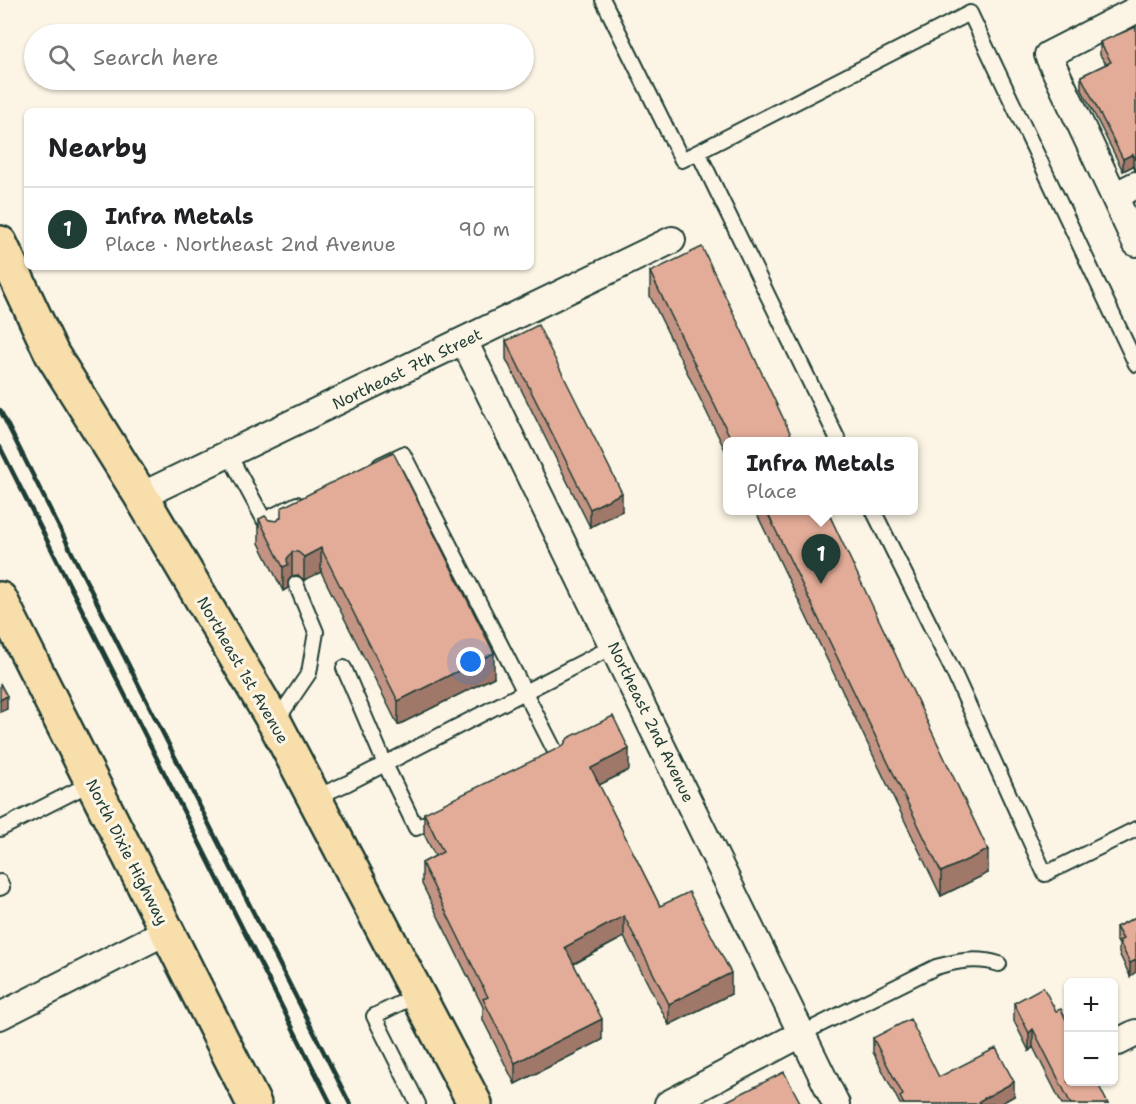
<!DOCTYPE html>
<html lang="en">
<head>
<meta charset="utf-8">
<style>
  :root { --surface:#fff; --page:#f6f6f6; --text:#202124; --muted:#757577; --line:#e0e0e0; --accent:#1f3d34 }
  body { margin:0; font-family:"Shantell Sans",sans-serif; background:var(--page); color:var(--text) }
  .controls { position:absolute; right:18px; bottom:18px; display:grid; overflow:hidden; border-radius:9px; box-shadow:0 2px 4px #0004 }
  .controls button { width:54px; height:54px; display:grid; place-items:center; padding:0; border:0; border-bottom:2px solid var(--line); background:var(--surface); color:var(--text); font:30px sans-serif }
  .you { position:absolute; left:471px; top:662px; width:21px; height:21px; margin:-15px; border:4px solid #fff; border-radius:50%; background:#1a73e8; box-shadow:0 0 0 9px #1a73e833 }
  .badge { display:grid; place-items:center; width:39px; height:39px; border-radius:50%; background:var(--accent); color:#fff; font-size:20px; font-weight:700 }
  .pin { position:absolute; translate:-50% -50px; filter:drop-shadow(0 2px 3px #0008) }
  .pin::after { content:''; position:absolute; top:32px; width:21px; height:18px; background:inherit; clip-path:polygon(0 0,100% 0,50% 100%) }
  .popup { position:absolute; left:723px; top:437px; width:195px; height:78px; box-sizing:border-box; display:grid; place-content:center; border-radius:9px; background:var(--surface); filter:drop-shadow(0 2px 4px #0005); font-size:20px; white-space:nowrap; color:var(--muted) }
  .popup b { font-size:22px; color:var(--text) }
  .popup::after { content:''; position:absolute; left:50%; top:100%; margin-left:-12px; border:12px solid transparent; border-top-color:var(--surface) }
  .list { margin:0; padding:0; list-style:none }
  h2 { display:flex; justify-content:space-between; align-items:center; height:78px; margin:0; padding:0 24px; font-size:26px }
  h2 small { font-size:20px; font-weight:400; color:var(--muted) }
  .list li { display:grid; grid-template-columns:39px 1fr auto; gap:18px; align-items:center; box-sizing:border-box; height:84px; padding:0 24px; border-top:2px solid var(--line) }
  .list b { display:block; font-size:22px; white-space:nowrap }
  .list p { margin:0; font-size:20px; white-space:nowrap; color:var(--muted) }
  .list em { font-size:20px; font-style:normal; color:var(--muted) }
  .icon { flex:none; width:33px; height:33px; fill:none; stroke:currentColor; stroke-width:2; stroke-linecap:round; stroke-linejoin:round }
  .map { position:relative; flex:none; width:1136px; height:1104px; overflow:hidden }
  .search { position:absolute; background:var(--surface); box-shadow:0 2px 4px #0004; left:24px; top:24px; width:510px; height:66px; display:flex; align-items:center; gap:15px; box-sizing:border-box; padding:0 21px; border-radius:33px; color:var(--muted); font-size:22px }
  .panel { position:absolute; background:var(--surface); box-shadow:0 2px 4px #0004; left:24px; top:108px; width:510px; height:162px; border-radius:9px }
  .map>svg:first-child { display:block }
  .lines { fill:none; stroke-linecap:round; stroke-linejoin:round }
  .service-casing { stroke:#1f3d34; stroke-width:18 }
  .minor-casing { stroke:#1f3d34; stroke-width:30 }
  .primary-casing { stroke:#1f3d34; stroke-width:38 }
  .service { stroke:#fcf5e5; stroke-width:14 }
  .minor { stroke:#fcf5e5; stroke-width:26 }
  .primary { stroke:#f8deab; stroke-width:33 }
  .rail { stroke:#1f3d34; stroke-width:4.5 }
  .wall { fill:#c39483; stroke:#1f3d34; stroke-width:1.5 }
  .shaded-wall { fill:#9f786a; stroke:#1f3d34; stroke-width:1.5 }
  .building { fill:#e3ac98; stroke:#1f3d34; stroke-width:1.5 }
  .labels { text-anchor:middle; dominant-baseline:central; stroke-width:6; stroke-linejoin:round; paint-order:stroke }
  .street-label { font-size:16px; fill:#1f3d34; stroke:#fcf5e5 }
</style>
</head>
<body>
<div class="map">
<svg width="1136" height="1104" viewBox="0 0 1136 1104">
  <rect width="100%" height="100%" fill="#fcf5e5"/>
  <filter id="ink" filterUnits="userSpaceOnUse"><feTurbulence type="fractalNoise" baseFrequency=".0167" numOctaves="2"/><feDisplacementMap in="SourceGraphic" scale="12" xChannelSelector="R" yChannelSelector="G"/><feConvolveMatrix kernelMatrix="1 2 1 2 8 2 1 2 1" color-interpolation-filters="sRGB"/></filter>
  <g filter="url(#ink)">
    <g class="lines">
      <defs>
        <path id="service" d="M603,0L682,160L698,152
          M839,442L698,152L970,13L1136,364
          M229,455L268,527
          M380,465L403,454L559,759L553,762
          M873,510L953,671L1045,874L1136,829
          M264,520L297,504
          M344,668L385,764L416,828L438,817
          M275,723L309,673L316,632L296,584
          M314,798L348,783L614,646
          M0,829L91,783
          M0,882L2,887L0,888
          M417,995L374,1016L418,1104
          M801,1034L936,967C957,961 977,957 999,964"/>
        <path id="minor" d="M1136,10L1048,55L1136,243
          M1114,196L1136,185
          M464,341L836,1104
          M141,496L672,240
          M0,1016L167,931
          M1118,1042L1136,1033
          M668,1104L801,1034"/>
        <path id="primary" d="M0,243L52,354L141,496L275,723L475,1104
          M0,599L254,1104"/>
      </defs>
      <use href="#service" class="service-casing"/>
      <use href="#minor" class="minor-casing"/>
      <use href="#primary" class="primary-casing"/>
      <use href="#service" class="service"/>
      <use href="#minor" class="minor"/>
      <use href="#primary" class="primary"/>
      <path class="rail" d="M0,410L350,1104
        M0,447L331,1104"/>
    </g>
    <path class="wall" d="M1136,27V171L1135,170L1133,166L1123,171L1081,88V76L1106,64L1100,55V42Z
      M650,272L794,441H728V456L650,296Z
      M506,341L622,511L590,527L506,359Z
      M755,510H827L988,873L941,896Z
      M281,517L494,677L398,725L321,572L304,580L298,575L292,576L288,581V588L283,591L259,543V519L277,521Z
      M629,770L599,785L660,906L731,994L669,1025L624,937L574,964L602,1040L515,1084L483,1020V1007L422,884V863L435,856L424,834V813Z
      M1136,917L1130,976L1119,953V945L1116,939V927Z
      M1014,1003L1056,1011L1108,1104H1062L1033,1047L1029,1051L1014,1021Z
      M873,1038L939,1077L1014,1096L1000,1104H900L873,1052Z"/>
    <path class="shaded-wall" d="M1133,154V166L1123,171V159Z
      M622,493V511L590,527V509Z
      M321,548V572L304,580V557Z
      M292,552V576L288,581V588L283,591V567L287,559Z
      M494,653V677L398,725V701Z
      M7,696V709L0,712V700Z
      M629,749V770L591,789V768Z
      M988,850V873L941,896V872Z
      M624,916V937L565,968V947Z
      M1136,960V972L1130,976V963Z
      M731,973V994L669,1025V1004Z
      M602,1019V1040L515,1084V1063Z
      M1033,1029V1047L1029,1051V1033Z
      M1014,1082V1096L1000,1104H979V1101Z"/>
    <path class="building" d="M1136,27V159L1135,158L1133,154L1123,159L1081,76L1111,62L1100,42Z
      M702,247L794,441H732L650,272Z
      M538,325L622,493L590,509L506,341Z
      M393,452L494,653L398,701L321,548L304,557L298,552H292L287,559L288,565L283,567L259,519L265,516L269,520L277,521L281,517V508Z
      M766,510H827L988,850L941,872Z
      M0,683L7,696L0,700Z
      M613,716L629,749L591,768L660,906L689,892L731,973L669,1004L624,916L565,947L602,1019L515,1063L483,999L488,997L422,863L443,852L424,813L563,746L568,738Z
      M1136,917V960L1130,963L1119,941L1123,939L1116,927Z
      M1043,987L1056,1011L1061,1009L1068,1024V1082H1097L1108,1104H1071L1033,1029L1029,1033L1014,1003Z
      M910,1019L939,1077L996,1048L1014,1082L979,1101L980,1104H904L900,1097L903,1095L873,1038Z
      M784,1072L801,1104H721Z"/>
  </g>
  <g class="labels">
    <g class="street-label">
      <text transform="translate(407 369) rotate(-26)">Northeast 7th Street</text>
      <text transform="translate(243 670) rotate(60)">Northeast 1st Avenue</text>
      <text transform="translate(651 722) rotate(64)">Northeast 2nd Avenue</text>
      <text transform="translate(127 852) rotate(63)">North Dixie Highway</text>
    </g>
  </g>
</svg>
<div class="controls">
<button>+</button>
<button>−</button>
</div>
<div class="you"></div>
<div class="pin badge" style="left:821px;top:584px">1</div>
<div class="popup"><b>Infra Metals</b>Place</div>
<div class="search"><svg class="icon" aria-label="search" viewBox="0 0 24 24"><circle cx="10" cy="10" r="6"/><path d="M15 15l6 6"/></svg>Search here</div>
<section class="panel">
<h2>Nearby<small></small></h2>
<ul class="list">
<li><span class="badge">1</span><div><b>Infra Metals</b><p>Place · Northeast 2nd Avenue</p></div><em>90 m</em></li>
</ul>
</section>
</div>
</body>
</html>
